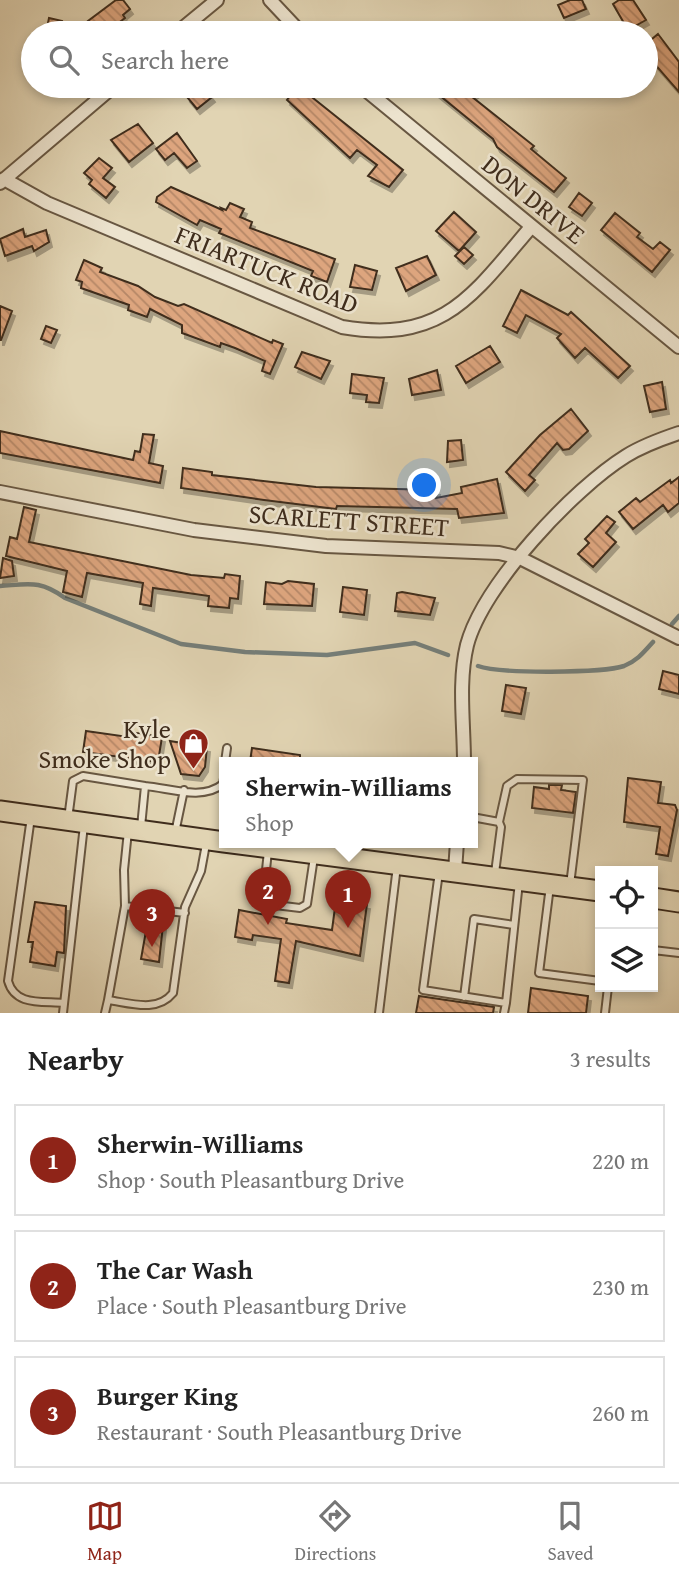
<!DOCTYPE html>
<html lang="en">
<head>
<meta charset="utf-8">
<style>
  :root { --surface:#fff; --page:#f2f2f2; --text:#222; --muted:#767676; --line:#e0e0e0; --accent:#8f2418 }
  body { margin:0; font-family:"Gentium Book Plus",serif; background:var(--page); color:var(--text) }
  .controls { position:absolute; right:21px; bottom:21px; display:grid; overflow:hidden; border-radius:0px; box-shadow:0 4px 10px #0003 }
  .controls button { width:63px; height:63px; display:grid; place-items:center; padding:0; border:0; border-bottom:2px solid var(--line); background:var(--surface); color:var(--text); font:35px sans-serif }
  .you { position:absolute; left:425px; top:486px; width:24px; height:24px; margin:-18px; border:5px solid #fff; border-radius:50%; background:#1a73e8; box-shadow:0 0 0 10px #1a73e833 }
  .badge { display:grid; place-items:center; width:46px; height:46px; border-radius:50%; background:var(--accent); color:#fff; font-size:23px; font-weight:700 }
  .pin { position:absolute; translate:-50% -58px; filter:drop-shadow(0 2px 4px #0008) }
  .pin::after { content:''; position:absolute; top:37px; width:24px; height:21px; background:inherit; clip-path:polygon(0 0,100% 0,50% 100%) }
  .popup { position:absolute; left:219px; top:757px; width:259px; height:91px; box-sizing:border-box; display:grid; place-content:center; border-radius:0px; background:var(--surface); filter:drop-shadow(0 2px 5px #0005); font-size:23px; white-space:nowrap; color:var(--muted) }
  .popup b { font-size:26px; color:var(--text) }
  .popup::after { content:''; position:absolute; left:50%; top:100%; margin-left:-14px; border:14px solid transparent; border-top-color:var(--surface) }
  .list { margin:0; padding:0; list-style:none }
  h2 { display:flex; justify-content:space-between; align-items:center; height:91px; margin:0; padding:0 28px; font-size:30px }
  h2 small { font-size:23px; font-weight:400; color:var(--muted) }
  .list li { display:grid; grid-template-columns:46px 1fr auto; gap:21px; align-items:center; box-sizing:border-box; height:112px; margin:0 14px 14px; padding:0 14px; border:2px solid var(--line); border-radius:0px }
  .list b { display:block; font-size:26px; white-space:nowrap }
  .list p { margin:0; font-size:23px; white-space:nowrap; color:var(--muted) }
  .list em { font-size:23px; font-style:normal; color:var(--muted) }
  .icon { flex:none; width:38px; height:38px; fill:none; stroke:currentColor; stroke-width:2; stroke-linecap:round; stroke-linejoin:round }
  .map { position:relative; flex:none; width:679px; height:1013px; overflow:hidden }
  .search { position:absolute; background:var(--surface); box-shadow:0 4px 10px #0003; left:21px; right:21px; top:21px; height:77px; display:flex; align-items:center; gap:18px; box-sizing:border-box; padding:0 24px; border-radius:38px; color:var(--muted); font-size:26px }
  .sheet { height:469px; background:var(--surface) }
  nav { display:flex; justify-content:space-around; align-items:center; box-sizing:border-box; height:98px; border-top:2px solid var(--line); background:var(--surface); font-size:19px; color:var(--muted) }
  nav a { display:grid; justify-items:center; gap:4px }
  nav .on { color:var(--accent) }
  .map>svg:first-child { display:block }
  .lines { fill:none; stroke-linecap:round; stroke-linejoin:round }
  .stream { stroke:#757f7a; stroke-width:4.5 }
  .building { fill:url(#building-back-hatch); stroke:#3f2d1d; stroke-width:2; filter:url(#shadow) }
  .lane-casing { stroke:#685742; stroke-width:10 }
  .street-casing { stroke:#685742; stroke-width:16 }
  .primary-casing { stroke:#3f2d1d; stroke-width:23 }
  .lane { stroke:#ece3ce; stroke-width:6 }
  .street { stroke:#ece3ce; stroke-width:12 }
  .primary { stroke:#e1d4b3; stroke-width:19 }
  .labels { text-anchor:middle; dominant-baseline:central; stroke-width:5; stroke-linejoin:round; paint-order:stroke }
  .street-label { font-size:26px; fill:#3f2d1d; stroke:#ece3ce }
  .poi-label { font-size:26px; fill:#3f2d1d; stroke:#ece3ce; text-anchor:end }
</style>
</head>
<body>
<div class="map">
<svg width="679" height="1013" viewBox="0 0 679 1013">
  <defs>
    <pattern id="building-back-hatch" width="6" height="6" patternUnits="userSpaceOnUse" patternTransform="scale(1.75)"><rect width="6" height="6" fill="#dda57e"/><path d="M-1 5l2 2M0 0l6 6M5-1l2 2" fill="none" stroke="#b58767"/></pattern>
    <filter id="shadow"><feDropShadow dx="3" dy="5" stdDeviation="0" flood-color="#0004"/></filter>
  </defs>
  <rect width="100%" height="100%" fill="#e1d4b3"/>
  <filter id="stains"><feTurbulence type="fractalNoise" baseFrequency=".00286" numOctaves="4"/><feColorMatrix values="0 0 0 0 .2 0 0 0 0 .09 0 0 0 0 .02 0 0 0 .5 -.17"/></filter>
  <radialGradient id="worn" r=".72"><stop offset=".6" stop-color="#630" stop-opacity="0"/><stop offset="1" stop-color="#630" stop-opacity=".3"/></radialGradient>
  <g class="lines">
    <path class="stream" d="M0,586C30,584 40,580 65,598L181,644L245,652L327,655L415,643L448,655
      M672,624L679,616
      M478,666C499,674 603,673 624,666C637,661 644,652 653,642"/>
  </g>
  <path class="building" d="M116,0H123L130,9L123,15L125,18L105,33H97L88,21Z
    M570,0H582L586,9L564,18L558,5Z
    M619,0H633L646,20L628,30L613,4Z
    M49,18L62,21L60,33H46Z
    M658,34L679,62V92L646,54V44Z
    M184,86H203L212,97L197,109L187,97L191,94Z
    M298,86L403,170L389,187L368,176L377,165L357,150L350,158L287,100Z
    M428,86H485L471,96L534,146L531,149L566,178L554,192L497,147L493,139Z
    M138,124L153,143L129,162L111,140Z
    M177,133L197,161L187,168L174,153L165,160L156,149Z
    M99,158L112,168L103,178L115,187L106,198L89,184L92,180L84,173Z
    M171,187L222,210L221,208L226,210L230,203L244,209L240,217L252,222L250,228L335,259L327,282L311,276L313,271L219,233L221,229L200,220L197,225L156,202L157,197Z
    M579,193L592,203L582,216L569,207Z
    M454,212L476,232L459,251L436,231Z
    M615,213L640,233L637,237L653,249L660,242L670,250L652,272L601,230Z
    M23,229L25,237L46,230L49,242L34,251L32,246L5,256L0,239Z
    M464,247L473,255L464,264L455,256Z
    M427,256L436,275L406,291L396,268Z
    M84,260L102,268L100,272L138,286L155,297L178,306L184,304L272,343L273,340L283,344L270,374L262,371L265,361L235,348L221,343L220,347L182,333V325L150,309L147,317L128,310L129,305L81,288L82,282L76,280Z
    M355,265L377,271L372,290L350,287Z
    M521,290L568,315L571,312L630,366L618,378L585,348L575,358L557,338L561,334L526,315L517,333L503,326Z
    M0,306L12,311L1,340H0Z
    M46,326L57,330L51,343L41,339Z
    M490,346L500,362L466,383L456,366Z
    M302,352L330,361L321,379L295,367Z
    M437,370L441,390L412,395L409,379Z
    M352,374L384,378L379,403L366,402L367,395L350,393Z
    M662,382L666,409L650,412L644,386Z
    M571,409L588,431L569,449L563,450L557,443L529,475L535,480L525,491L506,472L540,435Z
    M0,431L133,460L135,451L140,452L143,434L154,435L149,463L163,466L160,483L0,453Z
    M461,440L463,460L447,462L448,441Z
    M183,468L212,472V475L316,487L437,490L436,498L462,493L461,487L497,479L504,513L459,518L457,509L337,506L336,509L264,500L181,488Z
    M679,477V503L668,512L663,505L633,529L619,512L636,498L640,502L670,480L671,483Z
    M24,507L36,510L29,542L191,575L224,578L225,574L240,576L238,599L230,598L229,608L208,606L209,596L153,588L151,606L140,604L143,583L87,573L82,597L63,592L67,571L6,556L10,537L17,539Z
    M607,516L615,522L606,533L616,542L593,567L578,554L589,543L585,539Z
    M3,558L12,561L14,576L0,578Z
    M288,581L314,584L312,606L264,604L266,582L282,584Z
    M343,587L367,590L364,615L340,612Z
    M402,592L435,598L430,615L395,611L397,593Z
    M663,671L679,675V694L659,689Z
    M506,685L526,688L521,714L502,711Z
    M86,731L128,737L129,732L162,737L158,762L83,752Z
    M170,741L207,747L205,767L199,776L181,774Z
    M252,748L300,755V762H250Z
    M628,778L661,782L658,803L675,805L677,810L668,856L656,854L660,827L624,822Z
    M549,785H562L561,790L576,792L573,813L532,808L534,787L549,789Z
    M336,900L367,904L360,956L296,941L289,983L275,981L281,939L253,935L252,940L235,937L239,910L287,919L286,923L332,930Z
    M35,902L66,906L64,953L57,952L55,966L30,962L33,942H28Z
    M149,914L164,916L159,962L141,959Z
    M531,988L588,996L586,1013H528Z
    M419,996L494,1007L493,1013H416Z"/>
  <g class="lines">
    <defs>
      <path id="lane" d="M225,762L227,748
        M145,786C170,788 202,801 223,784L224,778
        M31,817L8,981C15,1006 41,1001 64,1003
        M472,817L499,822L501,827L495,873
        M68,819L73,781L83,776L145,786L141,827
        M499,822L507,786L517,779L583,780L570,885
        M128,831L124,870L125,906L108,1000C130,1003 157,1013 173,993L185,907L201,871L206,844
        M175,833L184,790
        M268,851L263,898L267,904L300,908L307,904L314,857
        M439,872L423,990L506,1003L519,882
        M550,886L539,973L600,981
        M125,906L185,913
        M653,950L679,953
        M464,997L474,919L514,925
        M63,1013L84,825
        M105,1013L108,1000
        M379,1013L397,866
        M504,1013L506,1003
        M605,1013L608,987"/>
      <path id="street" d="M270,0L301,33
        M177,33L217,0
        M361,86L679,347
        M4,179L47,203L342,327C443,344 472,296 531,227
        M0,183L114,86
        M0,492L194,530L326,546L499,553L520,558L679,638
        M464,762C464,724 458,682 467,645C483,585 573,489 626,456C642,446 661,439 679,433
        M455,871L457,842"/>
      <path id="primary" d="M0,811L224,842
        M224,842L600,891
        M653,898L679,902"/>
    </defs>
    <use href="#lane" class="lane-casing"/>
    <use href="#street" class="street-casing"/>
    <use href="#primary" class="primary-casing"/>
    <use href="#lane" class="lane"/>
    <use href="#street" class="street"/>
    <use href="#primary" class="primary"/>
  </g>
  <defs>
    <symbol id="shop-pin" viewBox="-11 -11 22 30"><path d="M0 17L-7.5 6A9.5 9.5 0 1 1 7.5 6Z" fill="#8f2418" stroke="#ece3ce"/><path d="M-5-2.5h2.3a2.7 3.5 0 0 1 5.4 0H5L5.5 6h-11ZM-1.5-2.5h3a1.5 2.3 0 0 0-3 0Z" fill="#fff"/></symbol>
  </defs>
  <g fill-rule="evenodd">
    <use href="#shop-pin" x="176" y="726" width="35" height="47"/>
  </g>
  <g class="labels">
    <g class="street-label">
      <text transform="translate(534 199) rotate(39)">DON DRIVE</text>
      <text transform="translate(267 269) rotate(22)">FRIARTUCK ROAD</text>
      <text transform="translate(349 520) rotate(4)">SCARLETT STREET</text>
    </g>
    <g class="poi-label">
      <text x="171" y="728">Kyle<tspan x="171" dy="30">Smoke Shop</tspan></text>
    </g>
  </g>
  <rect width="100%" height="100%" filter="url(#stains)"/>
  <rect width="100%" height="100%" fill="url(#worn)"/>
</svg>
<div class="controls">
<button><svg class="icon" aria-label="locate" viewBox="0 0 24 24"><circle cx="12" cy="12" r="6"/><path d="M12 2v4M12 18v4M2 12h4M18 12h4"/></svg></button>
<button><svg class="icon" aria-label="layers" viewBox="0 0 24 24"><path d="M12 4l9 5-9 5-9-5zM3 14l9 5 9-5"/></svg></button>
</div>
<div class="you"></div>
<div class="pin badge" style="left:348px;top:928px">1</div>
<div class="popup"><b>Sherwin-Williams</b>Shop</div>
<div class="pin badge" style="left:268px;top:925px">2</div>
<div class="pin badge" style="left:152px;top:947px">3</div>
<div class="search"><svg class="icon" aria-label="search" viewBox="0 0 24 24"><circle cx="10" cy="10" r="6"/><path d="M15 15l6 6"/></svg>Search here</div>
</div>
<section class="sheet">
<h2>Nearby<small>3 results</small></h2>
<ul class="list">
<li><span class="badge">1</span><div><b>Sherwin-Williams</b><p>Shop · South Pleasantburg Drive</p></div><em>220 m</em></li>
<li><span class="badge">2</span><div><b>The Car Wash</b><p>Place · South Pleasantburg Drive</p></div><em>230 m</em></li>
<li><span class="badge">3</span><div><b>Burger King</b><p>Restaurant · South Pleasantburg Drive</p></div><em>260 m</em></li>
</ul>
</section>
<nav>
<a class="on"><svg class="icon" aria-label="map" viewBox="0 0 24 24"><path d="M3 6l6-2 6 2 6-2v14l-6 2-6-2-6 2zM9 4v14M15 6v14"/></svg>Map</a>
<a><svg class="icon" aria-label="directions" viewBox="0 0 24 24"><path d="M12 3l9 9-9 9-9-9zM9 14v-3h6M13 9l2 2-2 2"/></svg>Directions</a>
<a><svg class="icon" aria-label="saved" viewBox="0 0 24 24"><path d="M7 4h10v16l-5-4-5 4z"/></svg>Saved</a>
</nav>
</body>
</html>
